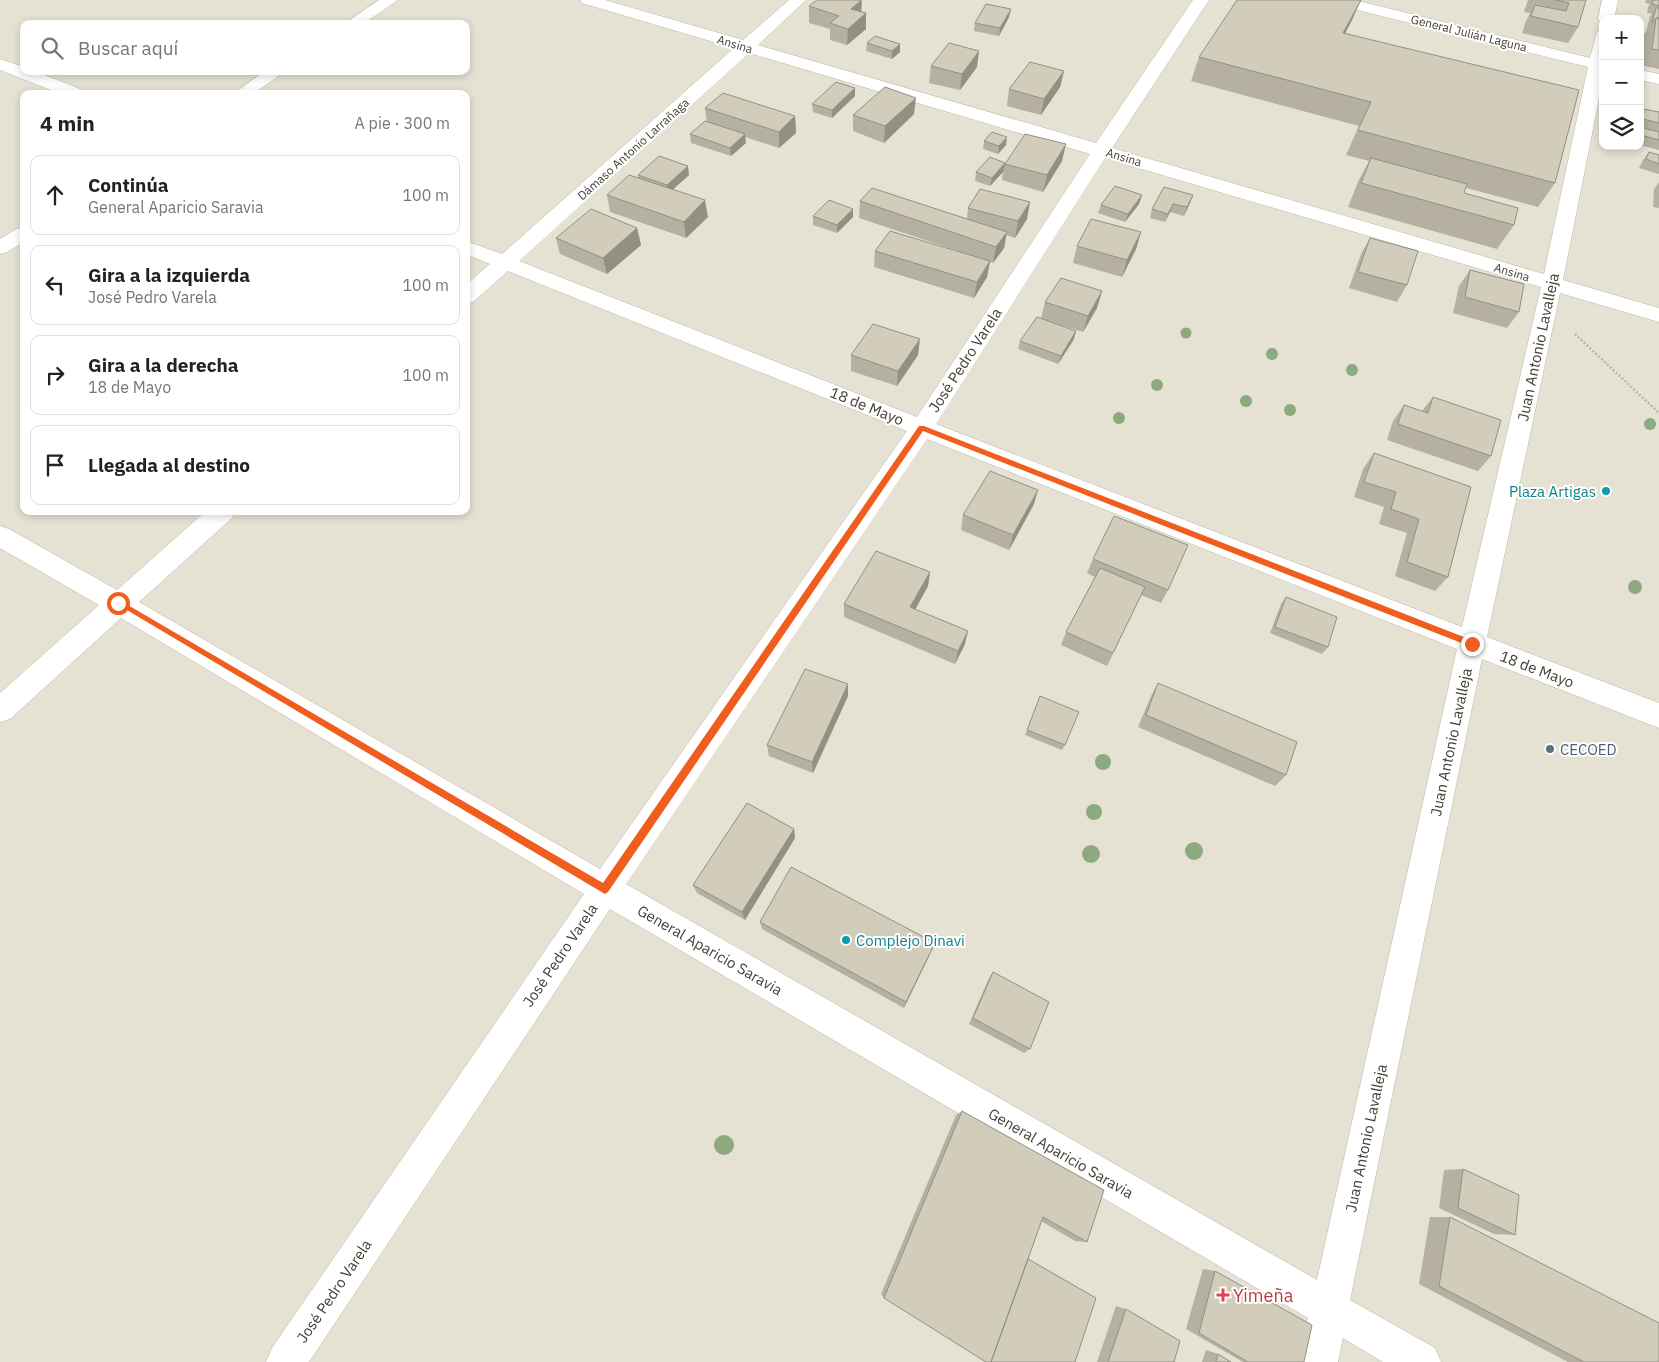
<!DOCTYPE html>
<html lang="es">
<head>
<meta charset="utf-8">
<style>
  :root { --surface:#fff; --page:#f6f6f6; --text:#222; --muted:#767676; --line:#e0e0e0 }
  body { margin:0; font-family:"IBM Plex Sans",sans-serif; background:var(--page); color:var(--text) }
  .controls { position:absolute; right:15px; top:15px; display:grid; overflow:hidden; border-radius:10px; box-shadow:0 2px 8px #0003 }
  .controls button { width:45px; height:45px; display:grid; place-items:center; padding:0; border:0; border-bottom:1px solid var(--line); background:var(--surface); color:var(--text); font:25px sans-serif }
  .stop { position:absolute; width:15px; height:15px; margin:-11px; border:4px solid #ef5e1e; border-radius:50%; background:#fff }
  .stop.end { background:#ef5e1e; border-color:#fff; box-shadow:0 1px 5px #0008 }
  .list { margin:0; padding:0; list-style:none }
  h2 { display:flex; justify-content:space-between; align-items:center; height:65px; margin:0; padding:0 20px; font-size:21px }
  h2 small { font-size:16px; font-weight:400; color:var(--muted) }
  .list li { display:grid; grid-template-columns:32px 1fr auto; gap:15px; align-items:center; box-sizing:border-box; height:80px; margin:0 10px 10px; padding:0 10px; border:1px solid var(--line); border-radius:10px }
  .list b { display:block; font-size:19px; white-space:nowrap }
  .list p { margin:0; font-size:16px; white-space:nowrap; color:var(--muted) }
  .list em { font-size:16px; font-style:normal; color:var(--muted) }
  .icon { flex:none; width:28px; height:28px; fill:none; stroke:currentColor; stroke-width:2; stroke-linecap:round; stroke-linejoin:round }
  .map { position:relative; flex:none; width:1659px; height:1362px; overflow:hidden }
  .search { position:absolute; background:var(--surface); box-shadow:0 2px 8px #0003; left:20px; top:20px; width:450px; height:55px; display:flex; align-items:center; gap:12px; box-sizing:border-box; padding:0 18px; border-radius:10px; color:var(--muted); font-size:19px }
  .panel { position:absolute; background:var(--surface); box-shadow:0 2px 8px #0003; left:20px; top:90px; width:450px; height:425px; border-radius:10px }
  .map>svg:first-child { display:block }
  .residential { fill:#e5e2d3; fill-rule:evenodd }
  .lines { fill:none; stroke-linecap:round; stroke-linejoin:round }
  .minor-casing { stroke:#bcb8a8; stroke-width:1 }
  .path { stroke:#bdb69a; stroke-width:2.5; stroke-dasharray:2 2; stroke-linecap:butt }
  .minor { fill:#fff; fill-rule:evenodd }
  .tree { fill:#8daa7f }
  .wall { fill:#b5b0a1 }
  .shaded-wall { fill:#939083 }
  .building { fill:#d2cdbb; stroke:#939083 }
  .route { fill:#ef5e1e }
  .culture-dot { fill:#0f9aa8; stroke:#fff; stroke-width:2 }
  .service-dot { fill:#5c6f8a; stroke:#fff; stroke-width:2 }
  .health-dot { fill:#e0444e; stroke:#fff; stroke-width:2 }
  .labels { text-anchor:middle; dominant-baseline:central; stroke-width:4; stroke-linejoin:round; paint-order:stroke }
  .far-street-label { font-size:12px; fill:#434035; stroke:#fff }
  .street-label { font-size:15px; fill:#434035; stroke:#fff }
  .culture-label { font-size:15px; fill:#0d838f; stroke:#fff; text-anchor:end }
  .service-label { font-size:15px; fill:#4e5e75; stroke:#fff; text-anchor:start }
  .near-health-label { font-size:18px; fill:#be3a42; stroke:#fff; text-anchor:start }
</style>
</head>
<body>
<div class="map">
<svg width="1659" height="1362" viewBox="0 0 1659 1362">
  <rect width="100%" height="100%" fill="#f1efe5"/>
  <path class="residential" d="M0,0H1659V1362H0ZM1603,19H1640V146H1603ZM24,24H466V71H24ZM24,94H466V511H24Z"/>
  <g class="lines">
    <defs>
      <path id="minor" d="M379,0H398L363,24H344Z
        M580,0H605L743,40L789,0H806L758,45L1096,143L1193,0H1209L1112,148L1544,274L1588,67L1329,3L1327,0H1354L1590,58L1597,32L1603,30V78L1563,280L1659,308V322L1560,293L1487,637L1659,703V728L1482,659L1350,1300L1435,1348L1441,1362H1383L1343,1338L1338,1362H1298L1308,1318L610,909L309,1362H266L272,1348L584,894L121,618L10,719L0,722V693L99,605L0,548V526L9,529L117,590L206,511H235L232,518L139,602L600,869L907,431L508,271L473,302L466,304V285L490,264L466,254V241L502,254L734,48L582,3ZM749,53L1090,154L917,417L519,261ZM1105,158L1541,287L1462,627L936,424ZM927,439L1457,649L1317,1280L626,884Z
        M1602,0H1618L1614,19H1603V23L1598,19Z
        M0,59L24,67V71H34L83,90L85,94H61L0,70Z
        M1640,70L1659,74V84L1640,80Z
        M265,71H285L253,94H233Z
        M24,227V242L7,252L0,254V239L17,229Z"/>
    </defs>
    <use href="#minor" class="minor-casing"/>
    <path class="path" d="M1575,334L1659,413"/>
    <use href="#minor" class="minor"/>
  </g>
  <g class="tree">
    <circle cx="1186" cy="333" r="5.5"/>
    <circle cx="1272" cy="354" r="6"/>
    <circle cx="1352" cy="370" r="6"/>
    <circle cx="1157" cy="385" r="6"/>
    <circle cx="1246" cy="401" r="6"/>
    <circle cx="1290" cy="410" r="6"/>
    <circle cx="1119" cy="418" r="6"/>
    <circle cx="1650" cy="424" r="6"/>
    <circle cx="1635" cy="587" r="7"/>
    <circle cx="1103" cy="762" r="8"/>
    <circle cx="1094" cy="812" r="8"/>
    <circle cx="1194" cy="851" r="9"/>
    <circle cx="1091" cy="854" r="9"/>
    <circle cx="724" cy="1145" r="10"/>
  </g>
  <path class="wall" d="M1528,0H1586L1578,27L1568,43L1522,33L1526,21L1530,13L1524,12Z
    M1646,0H1659V69L1641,65L1644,34L1646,32L1650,16L1652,14L1647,13L1648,7L1650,4L1645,3Z
    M809,6L861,12L866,29L847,45L830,40V29L809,23Z
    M1009,17L999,36L974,31L975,23Z
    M1353,18L1345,34L1555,183L1538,207L1466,188L1464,193L1514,225L1497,249L1348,207L1358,182L1369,161L1346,155L1359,126L1191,81L1199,57Z
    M867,43L900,44V52L892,59L866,51Z
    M931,66L977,67L960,90L929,83Z
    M1064,71L1060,87L1041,115L1007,106L1009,89Z
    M855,88V96L832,118L813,112L812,104Z
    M705,108L795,116L796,133L779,148L745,137L746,143L731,156L691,143L690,134L707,122Z
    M1644,109L1659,112V150L1640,145V131L1642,129L1640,128V114Z
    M914,114L884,143L853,131V115Z
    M984,141L1006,145L998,154L983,149Z
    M1649,152L1659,155V174L1639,168L1643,160Z
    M1062,161L1043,192L1002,180L1003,172L990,186L975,181L976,172L1005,163Z
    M638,175H689L673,189L708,217L686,238L610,212L607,195L638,178Z
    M1659,182V208L1653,207L1654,189Z
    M1142,195L1139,204L1125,222L1098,213L1101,205Z
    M1193,195L1190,203L1184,216L1170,212L1165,222L1150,218L1152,209Z
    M860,201L967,219L968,208L1027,219L1015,238L1006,235L1004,248L993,263L990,262L987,277L974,298L874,267L875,251L961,252L859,218Z
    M853,209V217L837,233L813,225V216Z
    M637,228L641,245L607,274L560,254L556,238Z
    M1141,232L1136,249L1122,277L1073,263L1077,246Z
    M1370,238L1407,285L1397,302L1349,288L1361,254Z
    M1470,270L1519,312L1507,328L1453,313L1459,286Z
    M1102,291L1097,308L1083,332L1048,321L1074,339L1058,364L1018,349L1020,341L1041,318L1045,302Z
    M851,355H918L897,386L851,371Z
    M1433,397L1491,456L1478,471L1387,440L1393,421L1404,405L1422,411Z
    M1374,453L1471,487L1448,577L1435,591L1395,576L1407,533L1379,524L1384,507L1354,497L1363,469Z
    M1034,504L1009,550L961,530L963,515Z
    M1093,559L1168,590L1161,603L1141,595L1107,666L1061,645L1066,632L1095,577L1087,573Z
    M930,572L928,586L915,609L965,644L955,664L844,617V604Z
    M1286,597L1328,647L1322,654L1270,633L1281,604Z
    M1158,683L1286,775L1275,786L1138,727L1151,696Z
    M848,684V696L813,773L769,756L767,745Z
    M1040,696L1065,745L1062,750L1025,735Z
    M794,829L795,838L745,920L697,893L693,885Z
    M760,922L935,943L904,1008L762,929Z
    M993,972L1030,1049L1024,1053L969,1024L989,978Z
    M962,1111L1087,1242L1075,1241L1041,1221L1028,1259L884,1298L881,1294L956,1115Z
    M1463,1169L1515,1235L1494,1234L1439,1208L1444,1170Z
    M1430,1217H1450L1659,1362H1568L1419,1284Z
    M1203,1269L1215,1271L1304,1362H1243L1186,1329Z
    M1116,1306L1126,1309L1174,1362H1097Z
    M1206,1350L1218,1354L1231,1362H1202Z"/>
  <path class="shaded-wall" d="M862,0L861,16L851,9Z
    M1361,0L1353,18L1332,57L1343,33Z
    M1011,9L1009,17L999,36L1000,28Z
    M866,13V29L847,45L848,29Z
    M900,44V52L892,59V51Z
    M979,51L977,67L960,90L962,74Z
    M1064,71L1060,87L1041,115L1044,99Z
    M855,88V96L832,118V110Z
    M916,98L914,114L884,143L885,126Z
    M795,116L796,133L779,148V132Z
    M745,134L746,143L731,156L730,148Z
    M1007,137L1006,145L998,154L999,146Z
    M1066,144L1062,161L1043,192L1047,175Z
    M1005,163L1003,172L990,186L992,178Z
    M688,166L689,175L668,194L667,185Z
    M1142,195L1139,204L1125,222L1128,214Z
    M1193,195L1190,203L1184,216L1187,207Z
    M705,200L708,217L686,238L684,222Z
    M1030,202L1027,219L1015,238L1018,221Z
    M1173,204L1170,212L1165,222L1168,214Z
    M853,209V217L837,233V225Z
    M637,228L641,245L607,274L603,258Z
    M1007,232L1004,248L993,263L996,247Z
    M1141,232L1136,249L1122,277L1127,260Z
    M990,261L987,277L974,298L977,282Z
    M1102,291L1097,308L1083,332L1088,316Z
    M1076,331L1074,339L1058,364L1061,356Z
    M920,339L918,355L897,386L898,371Z
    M1038,490L1034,504L1009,550L1013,535Z
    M930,572L928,586L909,621L910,607Z
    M968,631L965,644L955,664L958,651Z
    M848,684V696L813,773L812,762Z
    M794,829L795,838L745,920L742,912Z
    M935,943L932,950L904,1008L906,1002Z"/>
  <path class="building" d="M817,0H861L851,9L866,13L848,29L830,23L839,16L809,6Z
    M1237,0H1361L1343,33L1579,90L1555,183L1358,130L1371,102L1199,57Z
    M1555,0H1586L1578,27L1531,16L1535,5L1566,11L1569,3Z
    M1653,0H1659V6L1652,4Z
    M986,4L1011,9L1000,28L975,23Z
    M1656,8H1659V18H1656L1652,23Z
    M1656,18H1659V50L1652,49Z
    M875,36L900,44L892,51L867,43Z
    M949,43L979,51L962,74L931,66Z
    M1030,62L1064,71L1044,99L1009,89Z
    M836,82L855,88L832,110L812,104Z
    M885,87L916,98L885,126L853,115Z
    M723,93L795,116L779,132L705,108Z
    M1644,109L1659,112V123L1643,119Z
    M705,121L745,134L730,148L690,134Z
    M1643,128L1659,132V140L1641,135Z
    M992,132L1007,137L999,146L984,141Z
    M1025,134L1066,144L1047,175L1005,164Z
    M1649,152L1659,155V164L1646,159Z
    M659,156L688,166L667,185L638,175Z
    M990,157L1005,163L992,178L976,172Z
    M1371,158L1467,184L1464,193L1518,208L1514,225L1361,183Z
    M629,175L705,200L684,222L607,195Z
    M1115,186L1142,195L1128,214L1101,205Z
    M1164,187L1193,195L1187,207L1173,204L1168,214L1152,209Z
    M872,188L1007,232L996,247L860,201Z
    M980,189L1030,202L1018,221L968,208Z
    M829,200L853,209L837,225L813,216Z
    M591,209L637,228L603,258L556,238Z
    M1091,219L1141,232L1127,260L1077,246Z
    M890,231L990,261L977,282L875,251Z
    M1370,238L1418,251L1407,285L1358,272Z
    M1470,270L1524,284L1519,312L1465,297Z
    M1061,278L1102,291L1088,316L1045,302Z
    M1037,317L1076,331L1061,356L1020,341Z
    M873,324L920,339L898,371L851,355Z
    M1433,397L1501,420L1491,456L1398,424L1404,405L1428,413Z
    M1374,453L1471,487L1448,577L1407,562L1419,519L1391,509L1396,492L1364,482Z
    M990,471L1038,490L1013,535L963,515Z
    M1114,516L1188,545L1168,590L1093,559Z
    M876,551L930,572L910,607L968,631L958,651L844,604Z
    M1100,568L1145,587L1113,653L1066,632Z
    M1286,597L1337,617L1328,647L1275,627Z
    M805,669L848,684L812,762L767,745Z
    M1158,683L1297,742L1286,775L1146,715Z
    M1040,696L1079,712L1065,745L1027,730Z
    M747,803L794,829L742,912L693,885Z
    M791,867L935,943L906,1002L760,922Z
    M993,972L1049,1002L1030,1049L973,1018Z
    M962,1111L1104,1190L1087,1242L1043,1217L991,1362H986L884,1298Z
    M1463,1169L1519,1195L1515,1235L1458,1208Z
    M1450,1217L1659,1323V1362H1584L1439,1286Z
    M1028,1259L1096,1298L1075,1362H991Z
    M1215,1271L1312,1325L1304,1362H1248L1199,1333Z
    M1126,1309L1180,1341L1174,1362H1108Z
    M1218,1354L1231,1362H1216Z"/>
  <path class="route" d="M919,426H924L1474,641L1476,644L1472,647L1469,646L923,431L608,892L605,894L115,603L118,600L121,601L603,883Z"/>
  <g class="culture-dot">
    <circle cx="1606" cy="491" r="5"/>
    <circle cx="846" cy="940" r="5"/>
  </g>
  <circle class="service-dot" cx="1550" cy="749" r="5"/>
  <path class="health-dot" d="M1220.5 1287.5h5v5h5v5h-5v5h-5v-5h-5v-5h5z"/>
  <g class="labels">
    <g class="far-street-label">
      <text transform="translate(1469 33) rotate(14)">General Julián Laguna</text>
      <text transform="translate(735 44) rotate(17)">Ansina</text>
      <text transform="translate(633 149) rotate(-42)">Dámaso Antonio Larrañaga</text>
      <text transform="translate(1124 157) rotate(17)">Ansina</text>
      <text transform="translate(1512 272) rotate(17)">Ansina</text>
    </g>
    <g class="street-label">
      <text transform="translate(1538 347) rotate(-78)">Juan Antonio Lavalleja</text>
      <text transform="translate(965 360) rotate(-57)">José Pedro Varela</text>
      <text transform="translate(867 406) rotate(22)">18 de Mayo</text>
      <text transform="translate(1537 669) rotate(21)">18 de Mayo</text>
      <text transform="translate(1451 742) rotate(-78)">Juan Antonio Lavalleja</text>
      <text transform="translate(710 950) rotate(30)">General Aparicio Saravia</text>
      <text transform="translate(560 955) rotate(-56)">José Pedro Varela</text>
      <text transform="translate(1366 1138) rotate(-78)">Juan Antonio Lavalleja</text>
      <text transform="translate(1061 1153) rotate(30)">General Aparicio Saravia</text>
      <text transform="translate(334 1291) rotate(-56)">José Pedro Varela</text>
    </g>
    <g class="culture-label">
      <text x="1596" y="491">Plaza Artigas</text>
      <text x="856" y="940" text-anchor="start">Complejo Dinavi</text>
    </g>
    <g class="service-label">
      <text x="1560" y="749">CECOED</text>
    </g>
    <g class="near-health-label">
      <text x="1233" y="1295">Yimeña</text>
    </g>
  </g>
</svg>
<div class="controls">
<button>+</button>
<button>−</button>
<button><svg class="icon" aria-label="layers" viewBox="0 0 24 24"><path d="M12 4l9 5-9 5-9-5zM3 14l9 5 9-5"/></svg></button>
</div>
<div class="stop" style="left:118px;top:603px"></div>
<div class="stop end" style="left:1472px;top:644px"></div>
<div class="search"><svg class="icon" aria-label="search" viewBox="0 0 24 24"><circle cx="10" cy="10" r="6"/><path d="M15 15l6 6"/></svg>Buscar aquí</div>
<section class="panel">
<h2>4 min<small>A pie · 300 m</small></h2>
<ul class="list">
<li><svg class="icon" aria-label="ahead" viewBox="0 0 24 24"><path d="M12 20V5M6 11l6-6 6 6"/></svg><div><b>Continúa</b><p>General Aparicio Saravia</p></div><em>100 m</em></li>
<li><svg class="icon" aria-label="left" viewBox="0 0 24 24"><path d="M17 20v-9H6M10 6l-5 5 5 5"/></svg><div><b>Gira a la izquierda</b><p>José Pedro Varela</p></div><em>100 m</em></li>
<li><svg class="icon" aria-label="right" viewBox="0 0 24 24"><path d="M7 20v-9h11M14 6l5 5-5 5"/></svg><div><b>Gira a la derecha</b><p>18 de Mayo</p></div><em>100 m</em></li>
<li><svg class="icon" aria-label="arrive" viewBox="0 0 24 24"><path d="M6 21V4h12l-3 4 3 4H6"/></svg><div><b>Llegada al destino</b></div></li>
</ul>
</section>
</div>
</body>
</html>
